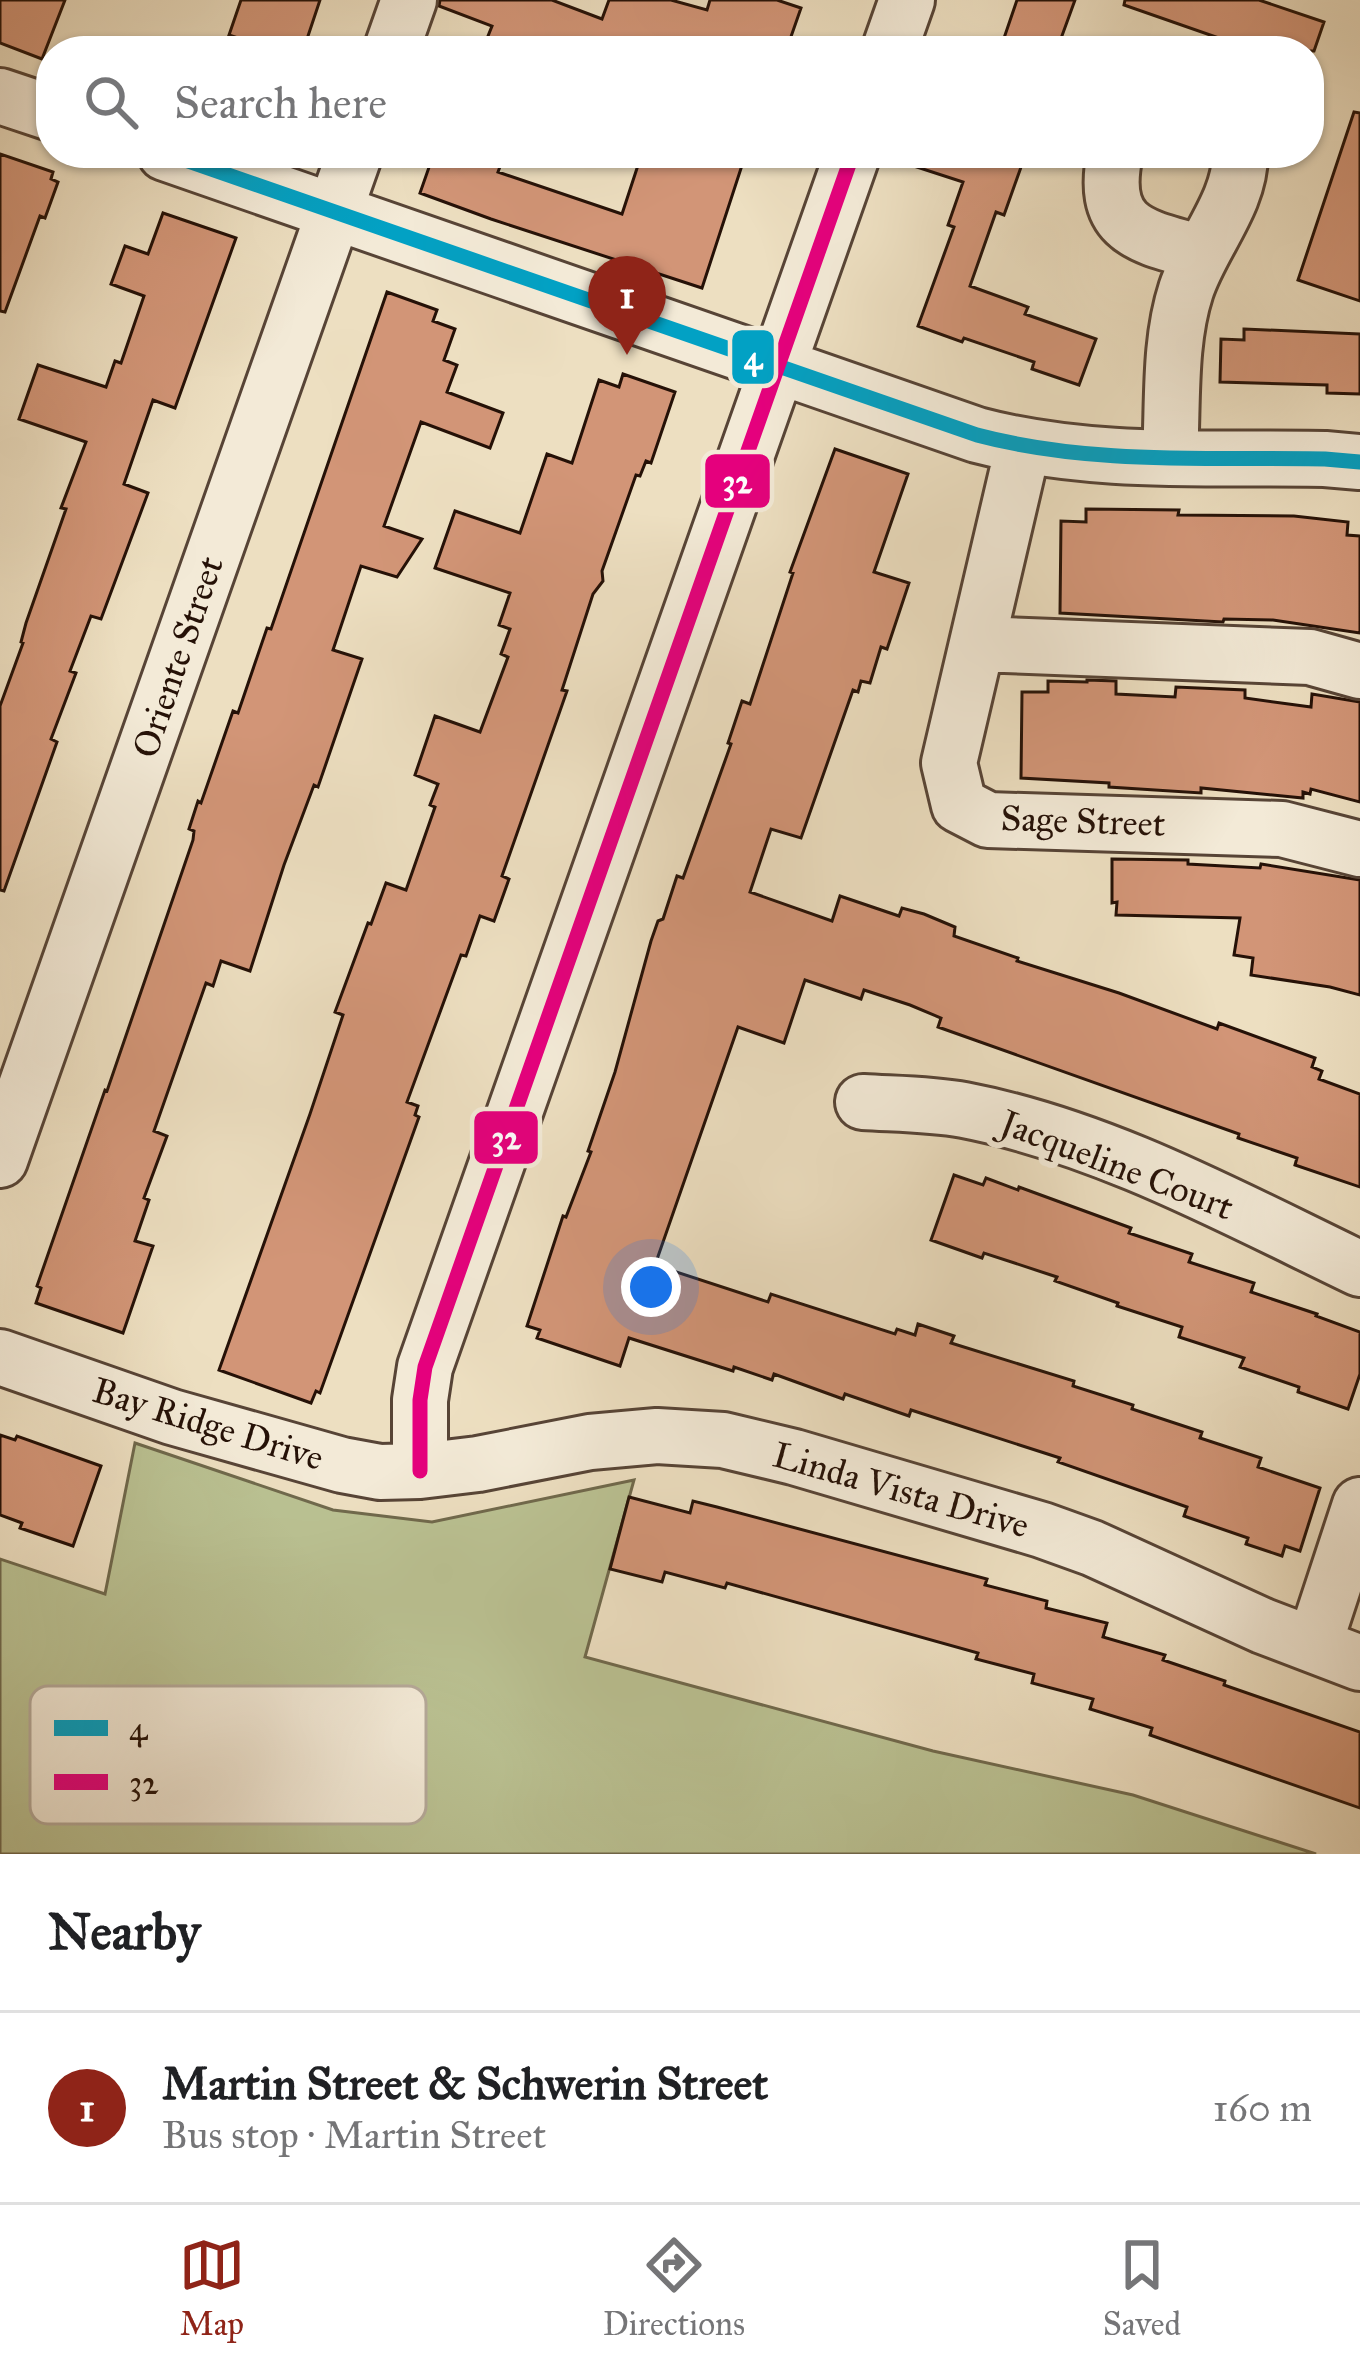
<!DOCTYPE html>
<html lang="en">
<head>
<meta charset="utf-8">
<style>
  :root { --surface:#fff; --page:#f2f2f2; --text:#202124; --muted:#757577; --line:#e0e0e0; --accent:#8f2418 }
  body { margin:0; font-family:"IM FELL Great Primer",serif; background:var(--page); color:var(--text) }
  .you { position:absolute; left:651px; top:1287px; width:42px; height:42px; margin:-30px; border:9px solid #fff; border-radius:50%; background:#1a73e8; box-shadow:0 0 0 18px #1a73e833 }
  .badge { display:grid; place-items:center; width:78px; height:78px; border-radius:50%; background:var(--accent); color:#fff; font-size:39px; font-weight:700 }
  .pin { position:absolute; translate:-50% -99px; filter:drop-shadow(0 3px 6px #0008) }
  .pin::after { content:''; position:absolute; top:63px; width:42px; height:36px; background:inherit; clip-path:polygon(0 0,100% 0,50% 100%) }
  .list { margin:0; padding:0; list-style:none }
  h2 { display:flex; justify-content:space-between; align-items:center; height:156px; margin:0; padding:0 48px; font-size:51px }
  h2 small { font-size:39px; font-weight:400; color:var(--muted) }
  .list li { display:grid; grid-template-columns:78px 1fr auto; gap:36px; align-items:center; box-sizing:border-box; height:192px; padding:0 48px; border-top:3px solid var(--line) }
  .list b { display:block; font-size:45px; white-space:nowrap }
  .list p { margin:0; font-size:39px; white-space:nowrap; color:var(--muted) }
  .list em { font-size:39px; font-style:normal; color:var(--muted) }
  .icon { flex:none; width:66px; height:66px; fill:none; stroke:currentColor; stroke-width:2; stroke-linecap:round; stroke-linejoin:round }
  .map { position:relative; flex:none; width:1360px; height:1854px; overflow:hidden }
  .search { position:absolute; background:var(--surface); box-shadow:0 3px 9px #0004; left:36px; right:36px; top:36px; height:132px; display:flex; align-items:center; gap:30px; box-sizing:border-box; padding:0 42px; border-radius:48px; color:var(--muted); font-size:45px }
  .sheet { height:348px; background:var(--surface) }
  nav { display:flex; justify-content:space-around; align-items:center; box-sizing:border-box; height:168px; border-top:3px solid var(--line); background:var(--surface); font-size:33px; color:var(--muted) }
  nav a { display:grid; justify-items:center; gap:6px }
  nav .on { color:var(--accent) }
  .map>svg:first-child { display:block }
  .green { fill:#bac192; stroke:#70694c; stroke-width:3 }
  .building { fill:#d29577; stroke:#251107; stroke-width:3 }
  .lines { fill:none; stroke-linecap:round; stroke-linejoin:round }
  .minor-casing { stroke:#574436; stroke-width:60 }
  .minor { stroke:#f3ead7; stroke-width:54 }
  .bus-1-casing { stroke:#f3ead7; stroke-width:24 }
  .bus-2-casing { stroke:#f3ead7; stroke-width:24 }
  .bus-1 { stroke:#02a1c4; stroke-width:15 }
  .bus-2 { stroke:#e5007d; stroke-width:15 }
  .labels { text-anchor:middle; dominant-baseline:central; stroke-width:12; stroke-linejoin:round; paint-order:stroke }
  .street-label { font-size:36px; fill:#251107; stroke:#f3ead7 }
  .key { fill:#f3ead7; stroke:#b5a999; stroke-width:3 }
  .key-label { font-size:33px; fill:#251107 }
  .line-badge { stroke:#f3ead7; stroke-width:4.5 }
  .badge-label { font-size:33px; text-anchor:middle; font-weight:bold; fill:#fff }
</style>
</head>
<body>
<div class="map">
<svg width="1360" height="1854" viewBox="0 0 1360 1854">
  <rect width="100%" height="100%" fill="#eddfc1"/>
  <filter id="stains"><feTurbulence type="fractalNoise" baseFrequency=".00167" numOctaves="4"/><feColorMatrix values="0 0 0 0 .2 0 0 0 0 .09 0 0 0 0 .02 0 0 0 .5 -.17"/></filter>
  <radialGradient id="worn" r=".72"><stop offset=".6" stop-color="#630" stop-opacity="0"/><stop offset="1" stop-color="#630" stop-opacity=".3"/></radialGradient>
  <path class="green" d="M135,1443L333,1510L432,1522L634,1480L585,1657L933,1751L1133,1795L1316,1854H0V1559L105,1594Z"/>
  <path class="building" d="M0,0H65L42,59L0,43Z
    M241,0H320L303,51H277L229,35Z
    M440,0H552L602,19L609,0H671L707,10L710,0H777L801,8L786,51H482L492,26L439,6Z
    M1017,0H1075L1059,44L1049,41L1045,51H1033L1003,41Z
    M1125,0H1259L1324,22L1314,51H1256L1124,5Z
    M1354,112L1360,113V301L1298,280Z
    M434,153H505L498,172L622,214L642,153H746L702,288L491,219L420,193Z
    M893,153H1026L1004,215L996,212L970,286L1028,307L1025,314L1096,339L1079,385L1032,369L1034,362L964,338L962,342L918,326L954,227L948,225L963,182L892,159Z
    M0,154L53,172L51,179L58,182L45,218L40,216L5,312L0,311Z
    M163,213L236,238L175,408L153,400L124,484L148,493L101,619L91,616L70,671L76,673L51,739L57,742L4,891L0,890V706L23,643L21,642L26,623L66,509L61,508L86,442L19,419L38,365L106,387L115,361L121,363L144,296L111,284L125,246L148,254Z
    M387,292L437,310L433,321L455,329L444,360L457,365L447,392L503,413L490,448L421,422L384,526L422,539L397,577L361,566L333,650L362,659L318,787L314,785L284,865L250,971L221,961L213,986L206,983L154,1131L167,1136L144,1198L149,1200L135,1241L153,1246L123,1333L36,1303L41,1288L37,1286L105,1090L107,1091L193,840L194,831L189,829L198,801L201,803L233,711L238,713L267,628L271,629Z
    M1244,329L1360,334V394L1327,393V385L1220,382L1221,339L1244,340Z
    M623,374L675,392L651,463L646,461L640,476L636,475L602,571L603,581L593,594L562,690L567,691L502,876L509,879L494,921L480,916L466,956L461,955L407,1102L418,1106L415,1115L419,1117L320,1393L316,1391L311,1403L219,1370L310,1114L343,1015L335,1012L368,923L371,924L386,883L406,890L435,807L430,805L438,784L415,775L435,716L480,732L508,657L501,654L510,629L499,625L510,593L435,568L455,511L520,533L547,454L572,463L599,380L619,387Z
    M835,449L908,474L874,572L909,583L887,649L881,647L870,683L861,681L858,692L853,690L801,838L771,829L750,892L832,921L840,896L899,916L902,908L924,914L955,927L954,936L1018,958L1017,961L1119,993L1217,1029L1219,1023L1315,1058L1312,1067L1322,1071L1319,1079L1360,1094V1187L1295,1165L1297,1158L1238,1138L1239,1134L938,1027L941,1018L910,1005L864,990L861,999L805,980L784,1043L738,1027L655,1265L768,1302L771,1294L895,1334L897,1329L915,1335L918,1324L954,1336L951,1343L1074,1381L1073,1386L1133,1405L1132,1409L1202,1432L1200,1438L1261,1458L1258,1467L1320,1488L1300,1551L1285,1546L1282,1556L1246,1544L1248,1538L1184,1516L1187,1507L1058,1462L1060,1458L911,1410L909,1416L845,1394L843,1399L774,1374L772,1380L734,1367L733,1371L629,1338L620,1366L537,1338L540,1330L527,1326L563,1216L566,1217L591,1152L588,1151L615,1072L651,941L658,921L663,919L677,876L683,878L731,744L728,743L742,701L750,704L793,573L790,572Z
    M1086,509L1179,510L1178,515L1294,516L1348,522L1347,535L1360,536V633L1273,620L1224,619L1223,622L1060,613L1061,521L1086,522Z
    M1087,680L1116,681V694L1175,697L1176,687L1245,690V698L1311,707L1312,694L1360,702V802L1311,789L1310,794L1303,792V798L1201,788V793L1109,787V783L1021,778L1022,692H1048V681L1087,682Z
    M1112,859L1188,860V864L1260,868L1261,864L1360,880V995L1330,987L1251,975L1253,958L1234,955L1240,918L1116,915L1117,902L1112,903Z
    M954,1175L983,1185L986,1178L1018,1190L1019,1187L1131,1228L1129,1233L1192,1254L1189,1262L1254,1283L1251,1292L1317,1314L1316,1316L1360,1332V1374L1348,1409L1298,1392L1299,1387L1240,1367L1244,1358L1179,1337L1182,1327L1117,1306L1118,1303L1055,1281L1057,1277L984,1253L982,1258L931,1240Z
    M0,1435L15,1440L17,1436L101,1466L73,1546L20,1528L22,1523L0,1515Z
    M629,1497L690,1513L693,1501L717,1507L987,1579L985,1585L1047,1601L1046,1608L1107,1623L1103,1637L1165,1655L1163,1660L1225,1681L1224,1685L1360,1732V1808L1150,1735L1152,1728L1090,1709L1093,1699L1032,1683L1034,1674L976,1659L978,1653L727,1583L725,1588L665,1572L662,1582L610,1569Z"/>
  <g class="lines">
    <defs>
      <path id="minor" d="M391,51L409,0
        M889,51L907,0
        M0,96L51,113
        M165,153L977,435C1090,465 1210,457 1325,459L1360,462
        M1115,153C1099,231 1141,236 1202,253
        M1023,447L949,763L959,805L988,820L1282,829L1360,849
        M1170,456C1173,402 1169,342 1186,290C1201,244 1241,202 1240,153
        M977,644L1310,657L1360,671
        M863,1102C896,1104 931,1104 964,1110C1104,1137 1233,1208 1360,1269
        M0,1160L355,153
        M0,1357L172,1417L342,1465L380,1472L420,1471L478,1464L590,1442L657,1436L723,1440L794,1457L1042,1530L1092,1548L1263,1626L1360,1663
        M420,1471V1400L425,1367L853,153
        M1314,1645L1360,1505"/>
    </defs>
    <use href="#minor" class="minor-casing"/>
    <use href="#minor" class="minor"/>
    <defs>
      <path id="bus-1" d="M165,153L977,435C1090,465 1210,457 1325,459L1360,462"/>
      <path id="bus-2" d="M420,1471V1400L425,1367L853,153"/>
    </defs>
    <use href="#bus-1" class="bus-1-casing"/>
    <use href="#bus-2" class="bus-2-casing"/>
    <use href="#bus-1" class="bus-1"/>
    <use href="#bus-2" class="bus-2"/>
  </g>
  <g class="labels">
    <g class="street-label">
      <text transform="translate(178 657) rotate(-71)">Oriente Street</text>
      <text transform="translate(1083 821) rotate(2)">Sage Street</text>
      <text transform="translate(1117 1165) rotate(21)">Jacqueline Court</text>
      <text transform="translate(208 1424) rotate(17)">Bay Ridge Drive</text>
      <text transform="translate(901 1490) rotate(16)">Linda Vista Drive</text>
    </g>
  </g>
  <rect x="30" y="1686" width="396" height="138" rx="18" class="key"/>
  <rect x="54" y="1720" width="54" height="16" fill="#02a1c4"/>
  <rect x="54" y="1774" width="54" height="16" fill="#e5007d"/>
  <g class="key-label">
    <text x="129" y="1740">4</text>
    <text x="129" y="1794">32</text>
  </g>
  <g class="line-badge">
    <rect x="730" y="328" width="46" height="58" rx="12" fill="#02a1c4"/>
    <rect x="703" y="452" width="69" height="58" rx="12" fill="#e5007d"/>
    <rect x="472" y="1109" width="68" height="57" rx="12" fill="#e5007d"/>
  </g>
  <g class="badge-label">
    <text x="753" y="369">4</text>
    <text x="737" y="493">32</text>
    <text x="506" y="1149">32</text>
  </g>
  <rect width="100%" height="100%" filter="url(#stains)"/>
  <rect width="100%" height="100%" fill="url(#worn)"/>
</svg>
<div class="you"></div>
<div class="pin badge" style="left:627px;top:355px">1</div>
<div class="search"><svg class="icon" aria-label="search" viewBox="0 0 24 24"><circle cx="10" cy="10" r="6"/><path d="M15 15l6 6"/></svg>Search here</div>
</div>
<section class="sheet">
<h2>Nearby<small></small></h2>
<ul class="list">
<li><span class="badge">1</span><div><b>Martin Street &amp; Schwerin Street</b><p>Bus stop · Martin Street</p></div><em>160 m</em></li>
</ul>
</section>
<nav>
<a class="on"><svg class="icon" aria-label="map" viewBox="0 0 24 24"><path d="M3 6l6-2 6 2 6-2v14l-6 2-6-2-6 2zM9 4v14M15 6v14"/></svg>Map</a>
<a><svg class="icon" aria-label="directions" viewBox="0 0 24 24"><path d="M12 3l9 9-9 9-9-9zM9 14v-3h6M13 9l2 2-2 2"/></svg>Directions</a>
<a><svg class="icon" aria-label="saved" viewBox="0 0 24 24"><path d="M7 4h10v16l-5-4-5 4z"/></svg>Saved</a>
</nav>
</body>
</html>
